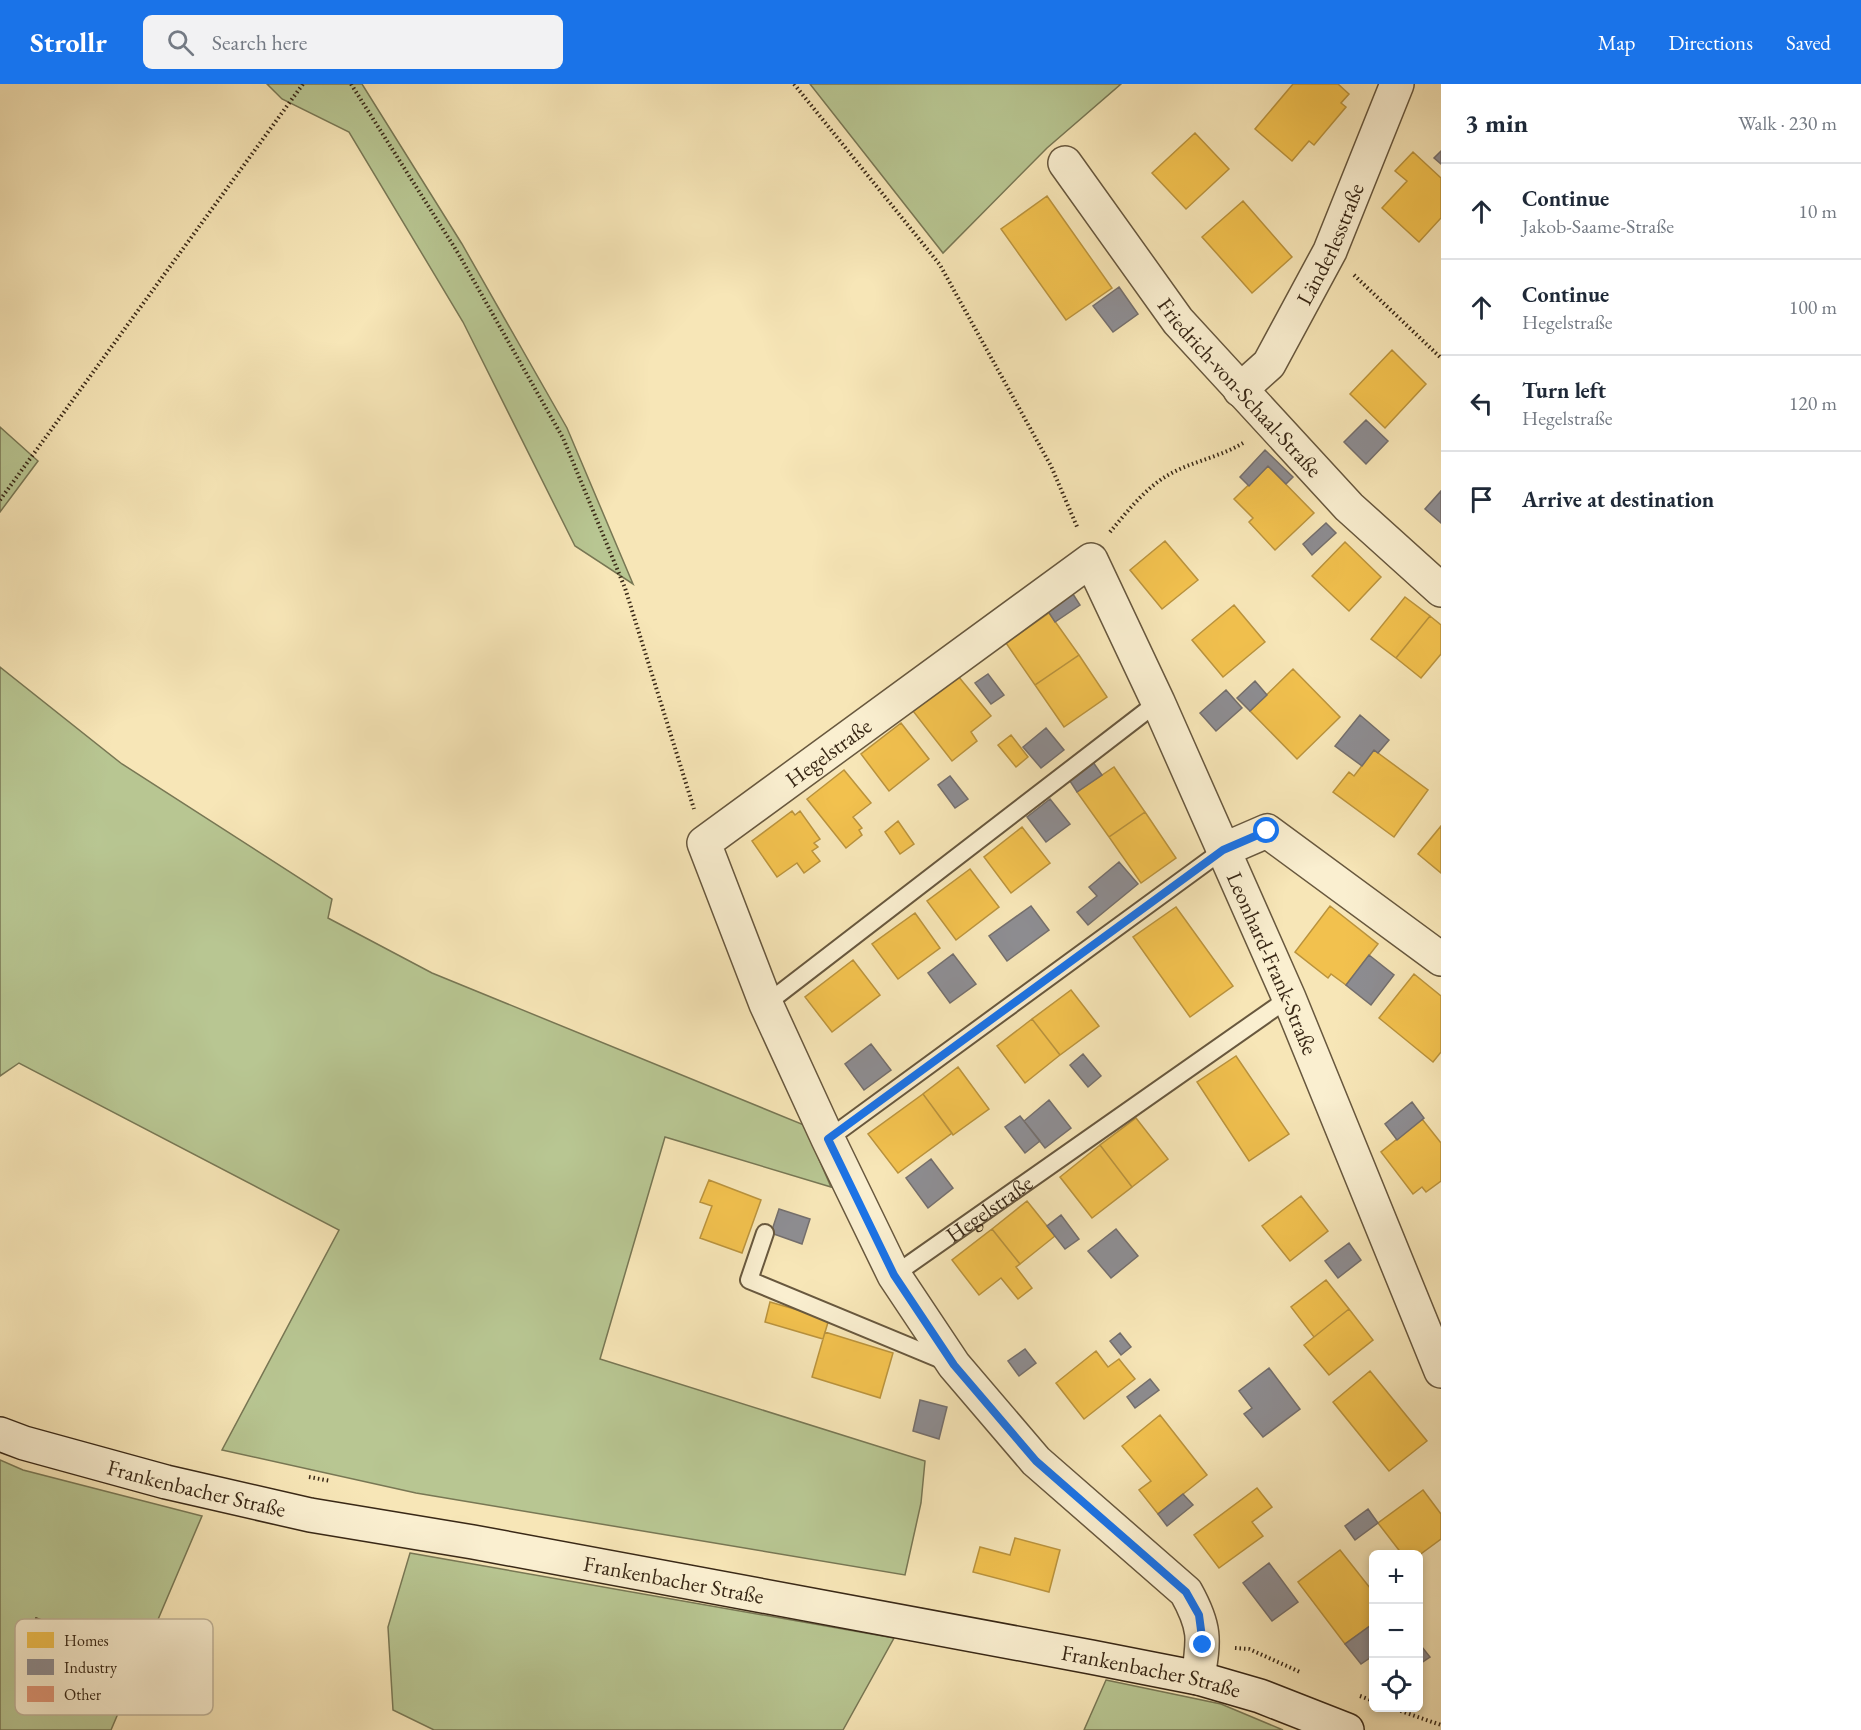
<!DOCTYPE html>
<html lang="en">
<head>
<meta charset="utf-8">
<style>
  :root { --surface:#fff; --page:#f2f2f3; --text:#1f2937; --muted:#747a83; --line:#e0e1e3; --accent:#1a73e8 }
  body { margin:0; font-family:"EB Garamond",serif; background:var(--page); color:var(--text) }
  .controls { position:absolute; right:18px; bottom:18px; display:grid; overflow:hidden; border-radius:9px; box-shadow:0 3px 9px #0003 }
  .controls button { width:54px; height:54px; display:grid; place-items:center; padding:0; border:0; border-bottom:2px solid var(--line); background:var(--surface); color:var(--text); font:30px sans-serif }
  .stop { position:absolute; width:18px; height:18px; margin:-14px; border:4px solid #1a73e8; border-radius:50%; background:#fff }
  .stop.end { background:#1a73e8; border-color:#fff; box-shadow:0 2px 6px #0008 }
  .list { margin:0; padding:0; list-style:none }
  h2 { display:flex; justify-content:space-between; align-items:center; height:78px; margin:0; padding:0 24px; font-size:26px }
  h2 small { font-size:20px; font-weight:400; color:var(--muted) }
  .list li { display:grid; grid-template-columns:39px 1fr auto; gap:18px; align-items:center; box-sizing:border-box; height:96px; padding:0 24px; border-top:2px solid var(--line) }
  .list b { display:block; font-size:22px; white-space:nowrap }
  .list p { margin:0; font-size:20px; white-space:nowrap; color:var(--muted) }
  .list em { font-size:20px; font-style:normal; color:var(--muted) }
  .icon { flex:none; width:33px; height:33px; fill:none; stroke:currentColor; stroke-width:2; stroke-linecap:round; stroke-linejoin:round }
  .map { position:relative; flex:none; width:1441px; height:1646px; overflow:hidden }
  header { display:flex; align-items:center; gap:36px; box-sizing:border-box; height:84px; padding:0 30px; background:var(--accent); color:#fff }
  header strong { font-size:28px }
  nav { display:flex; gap:33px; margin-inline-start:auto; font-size:21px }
  .search { width:420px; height:54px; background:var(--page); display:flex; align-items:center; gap:15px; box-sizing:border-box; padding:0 21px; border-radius:9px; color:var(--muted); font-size:22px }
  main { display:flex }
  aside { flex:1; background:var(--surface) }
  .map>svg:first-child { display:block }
  .green { fill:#b8c692; stroke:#787754; stroke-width:1.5 }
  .homes { fill:#f2c14e; stroke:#ba933d; stroke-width:1.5 }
  .industry { fill:#8d8d92; stroke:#746f6d; stroke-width:1.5 }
  .building { fill:#df9676; stroke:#392816; stroke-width:1.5 }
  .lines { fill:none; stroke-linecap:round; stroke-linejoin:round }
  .lane-casing { stroke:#68583e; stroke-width:20 }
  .street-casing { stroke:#68583e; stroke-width:36 }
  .secondary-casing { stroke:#392816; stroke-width:36 }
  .path { stroke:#392816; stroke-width:4; stroke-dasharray:1.5 3; stroke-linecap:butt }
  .lane { stroke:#faefd0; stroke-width:16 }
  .street { stroke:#faefd0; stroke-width:33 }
  .secondary { stroke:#faefd0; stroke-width:33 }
  .route { stroke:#1a73e8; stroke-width:8 }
  .labels { text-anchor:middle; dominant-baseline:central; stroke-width:6; stroke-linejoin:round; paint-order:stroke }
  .street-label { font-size:22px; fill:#392816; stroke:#faefd0 }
  .key { fill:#faefd0; stroke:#c0b398; stroke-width:1.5 }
  .key-label { font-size:16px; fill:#392816 }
</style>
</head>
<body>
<header>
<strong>Strollr</strong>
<div class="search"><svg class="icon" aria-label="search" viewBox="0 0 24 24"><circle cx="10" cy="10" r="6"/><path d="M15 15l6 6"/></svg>Search here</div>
<nav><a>Map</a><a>Directions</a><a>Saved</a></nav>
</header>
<main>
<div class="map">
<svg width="1441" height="1646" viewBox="0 0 1441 1646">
  <rect width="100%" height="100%" fill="#f7e6b7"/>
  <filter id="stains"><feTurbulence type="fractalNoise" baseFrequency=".00333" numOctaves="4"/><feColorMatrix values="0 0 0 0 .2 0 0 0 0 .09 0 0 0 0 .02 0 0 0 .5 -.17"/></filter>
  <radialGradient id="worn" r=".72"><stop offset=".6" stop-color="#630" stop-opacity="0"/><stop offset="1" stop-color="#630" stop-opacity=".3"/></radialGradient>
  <path class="green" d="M267,0H362L462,160L567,344L633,500L575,462L463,238L349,48L282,15Z
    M810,0H1121L1047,64L943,169Z
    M0,343L38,377L0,428Z
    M0,583L122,680L332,815L328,834L432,889L804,1041L831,1103L665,1053L600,1275L925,1377L921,1419L905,1491L416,1409L222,1366L339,1146L19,979L0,992Z
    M0,1376L23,1386L202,1432L111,1646H0Z
    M410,1469L894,1554L843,1646H434L393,1626L388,1543Z
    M1106,1596L1221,1620L1283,1646H1084Z"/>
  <path class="homes" d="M1293,0H1338L1349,10L1341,19L1346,23L1314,61L1309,57L1292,77L1255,45Z
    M1195,49L1229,85L1186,125L1152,89Z
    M1413,68L1441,94V134L1419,158L1382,124L1407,97L1395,87Z
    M1047,112L1112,204L1066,236L1001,145Z
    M1243,117L1292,173L1252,209L1202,153Z
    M1392,266L1426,300L1385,344L1350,310Z
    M1268,382L1314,429L1275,466L1249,438L1253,434L1234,415Z
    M1165,457L1198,496L1162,525L1130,486Z
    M1345,458L1381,493L1349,527L1312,492Z
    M1405,513L1430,532L1396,574L1371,555Z
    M1234,521L1265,558L1223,593L1192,556Z
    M1049,529L1079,571L1035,601L1006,559Z
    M1430,532L1441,541V570L1421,594L1396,574Z
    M1079,571L1107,613L1064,643L1035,601Z
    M1293,585L1340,633L1297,675L1250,627Z
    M958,592L991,632L971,648L977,657L952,677L913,627Z
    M901,639L929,675L889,707L861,670Z
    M1011,651L1028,673L1016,683L998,661Z
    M1374,666L1428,706L1394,753L1333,708L1349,688L1354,692Z
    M1114,683L1145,728L1109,753L1077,708Z
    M844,686L871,719L853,733L862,744L859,746L862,751L846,764L807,715Z
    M792,727L795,731L800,727L820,755L814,759L818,763L812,767L820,777L804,789L797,779L777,793L752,757Z
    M1145,728L1176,774L1141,799L1109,753Z
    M898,737L914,760L900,770L885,748Z
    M1441,742V789L1418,770Z
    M1022,743L1050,779L1011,809L984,773Z
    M970,785L999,823L956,856L927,817Z
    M1330,822L1378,860L1346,901L1331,890L1328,894L1295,868Z
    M1176,823L1233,902L1190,933L1133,853Z
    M915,829L940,864L898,895L872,860Z
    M853,876L880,911L832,948L805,913Z
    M1414,890L1441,912V968L1433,978L1379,934Z
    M1071,906L1099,942L1060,971L1032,935Z
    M1032,935L1060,971L1025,999L997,962Z
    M1236,972L1289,1050L1249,1077L1197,998Z
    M958,983L989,1025L953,1051L923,1010Z
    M923,1010L952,1049L898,1089L868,1050Z
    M1136,1034L1168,1075L1132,1103L1100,1061Z
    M1422,1035L1441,1059V1097L1426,1108L1422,1103L1413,1110L1381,1068Z
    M1100,1061L1132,1103L1092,1134L1060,1093Z
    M709,1096L761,1116L742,1169L700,1154L712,1122L700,1118Z
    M1301,1112L1328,1147L1290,1177L1262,1142Z
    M1027,1117L1055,1152L1020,1180L992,1145Z
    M992,1145L1020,1180L1016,1183L1032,1204L1018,1215L1001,1194L979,1211L952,1176Z
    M1326,1196L1349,1225L1314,1253L1291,1223Z
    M770,1218L829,1235L823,1255L765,1238Z
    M1349,1225L1373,1256L1329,1291L1304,1261Z
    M825,1248L893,1269L880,1314L812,1293Z
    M1096,1267L1108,1283L1119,1275L1135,1295L1084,1335L1056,1299Z
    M1370,1287L1427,1357L1389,1387L1333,1318Z
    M1160,1331L1207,1391L1158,1430L1139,1406L1151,1397L1122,1362Z
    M1257,1404L1272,1423L1252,1438L1263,1452L1219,1484L1194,1451Z
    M1423,1406L1441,1430V1455L1418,1472L1402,1470L1378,1439Z
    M1015,1454L1060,1466L1049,1508L973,1488L980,1463L1010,1471Z
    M1340,1466L1374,1509V1539L1345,1560L1298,1498Z"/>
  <path class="industry" d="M1441,67V80L1434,74Z
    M1119,203L1138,230L1113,248L1093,222Z
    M1366,336L1388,357L1366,380L1344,358Z
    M1265,366L1293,393L1286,400L1268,382L1249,402L1240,393Z
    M1441,407V439L1425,425Z
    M1326,439L1336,449L1312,471L1303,460Z
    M1071,507L1080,521L1055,538L1046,524Z
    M988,590L1004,611L991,620L975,599Z
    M1255,597L1267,611L1250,627L1237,614Z
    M1226,606L1242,624L1216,647L1200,629Z
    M1360,631L1389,656L1378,669L1374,666L1362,682L1335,662Z
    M1046,644L1064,666L1041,684L1023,663Z
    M1093,678L1102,691L1077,708L1068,694Z
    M950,692L968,715L955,724L938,701Z
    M1050,715L1070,740L1046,758L1027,733Z
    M1119,778L1138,800L1088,841L1077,828L1097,812L1089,803Z
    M1031,822L1049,846L1007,877L989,852Z
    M953,870L976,900L950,919L928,889Z
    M1369,871L1394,891L1371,921L1346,901Z
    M871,960L891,986L864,1006L845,980Z
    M1083,970L1101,992L1088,1003L1070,981Z
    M1049,1016L1071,1044L1045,1064L1024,1037Z
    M1412,1018L1424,1034L1397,1056L1385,1040Z
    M1020,1032L1040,1057L1025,1069L1005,1043Z
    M931,1075L953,1104L928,1124L906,1094Z
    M779,1125L810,1135L802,1160L771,1149Z
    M1061,1131L1079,1155L1065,1165L1047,1142Z
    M1116,1145L1138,1172L1111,1194L1088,1167Z
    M1349,1159L1361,1176L1338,1194L1325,1177Z
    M1120,1249L1131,1263L1121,1271L1110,1257Z
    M1025,1265L1036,1279L1019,1292L1008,1277Z
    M1269,1284L1300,1325L1263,1353L1244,1330L1252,1324L1239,1307Z
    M1150,1295L1159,1306L1135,1324L1127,1313Z
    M920,1316L947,1323L939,1355L913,1347Z
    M1183,1410L1193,1421L1167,1442L1158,1430Z
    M1368,1425L1378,1439L1355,1456L1345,1442Z
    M1269,1479L1298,1518L1272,1537L1243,1499Z
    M1374,1539V1571L1361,1580L1345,1560Z
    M1418,1558L1430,1573L1418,1581Z"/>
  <path class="building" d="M36,1534L48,1538L41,1556L29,1552Z"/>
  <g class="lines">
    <defs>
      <g id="lane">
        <path d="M766,920L1158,618"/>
        <path d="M828,1055L1223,766"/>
        <path d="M765,1149L749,1196L947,1278"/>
        <path id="s1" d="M894,1191L1289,914"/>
      </g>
      <g id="street">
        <path id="s2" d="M1065,79L1178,237L1349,423L1441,506"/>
        <path id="s3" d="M1240,306L1269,280L1330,167L1397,0"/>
        <path d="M1223,766L1267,747L1441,875"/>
        <path id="s4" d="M1198,1594C1204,1555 1206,1544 1186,1508L1036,1377L954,1281L894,1191L828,1055L766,920L704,759L1091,476L1158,618L1289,914L1441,1287"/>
      </g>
      <g id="secondary">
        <path id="s5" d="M0,1350L24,1359L166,1398L310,1431L473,1458L1091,1573L1198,1594L1260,1612L1347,1646"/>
      </g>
    </defs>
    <use href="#lane" class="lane-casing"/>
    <use href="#street" class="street-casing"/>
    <use href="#secondary" class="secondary-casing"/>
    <path class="path" d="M351,0L458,169L563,354L625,504L694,725
      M794,0L940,181L1051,382L1078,445
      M1354,191L1441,274
      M0,416L303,0
      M1110,448C1127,428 1146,403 1170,390C1193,377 1220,373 1243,359
      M309,1393L331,1397
      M1235,1564L1249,1565L1300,1588
      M1360,1612L1374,1617
      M1392,1624L1441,1641"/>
    <use href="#lane" class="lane"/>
    <use href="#street" class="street"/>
    <use href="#secondary" class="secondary"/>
  </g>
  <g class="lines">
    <path class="route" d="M1203,1561L1199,1531L1186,1508L1036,1377L954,1281L894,1191L828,1055L1223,766L1267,747"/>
  </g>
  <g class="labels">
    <g class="street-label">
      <text stroke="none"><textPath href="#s3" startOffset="174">Länderlesstraße</textPath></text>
      <text stroke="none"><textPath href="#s2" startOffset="285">Friedrich-von-Schaal-Straße</textPath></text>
      <text stroke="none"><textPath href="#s4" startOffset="1149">Hegelstraße</textPath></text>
      <text stroke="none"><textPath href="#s4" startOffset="1917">Leonhard-Frank-Straße</textPath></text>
      <text stroke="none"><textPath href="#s1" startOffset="116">Hegelstraße</textPath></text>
      <text stroke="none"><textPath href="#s5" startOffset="204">Frankenbacher Straße</textPath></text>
      <text stroke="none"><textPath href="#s5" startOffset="690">Frankenbacher Straße</textPath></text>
      <text stroke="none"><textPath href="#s5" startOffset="1176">Frankenbacher Straße</textPath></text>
    </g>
  </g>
  <rect x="15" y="1535" width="198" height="96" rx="9" class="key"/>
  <rect x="27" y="1548" width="27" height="16" fill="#f2c14e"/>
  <rect x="27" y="1575" width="27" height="16" fill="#8d8d92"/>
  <rect x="27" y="1602" width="27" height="16" fill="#df9676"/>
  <g class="key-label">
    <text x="64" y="1562">Homes</text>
    <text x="64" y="1589">Industry</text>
    <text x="64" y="1616">Other</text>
  </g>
  <rect width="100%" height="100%" filter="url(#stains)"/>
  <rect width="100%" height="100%" fill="url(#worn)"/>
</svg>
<div class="controls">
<button>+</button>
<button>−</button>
<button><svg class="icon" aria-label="locate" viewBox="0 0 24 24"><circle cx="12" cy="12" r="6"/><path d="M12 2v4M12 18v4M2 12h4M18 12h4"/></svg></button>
</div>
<div class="stop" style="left:1267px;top:747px"></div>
<div class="stop end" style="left:1203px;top:1561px"></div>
</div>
<aside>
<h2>3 min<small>Walk · 230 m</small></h2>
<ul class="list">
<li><svg class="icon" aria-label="ahead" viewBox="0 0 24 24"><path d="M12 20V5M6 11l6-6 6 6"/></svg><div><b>Continue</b><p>Jakob-Saame-Straße</p></div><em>10 m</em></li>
<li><svg class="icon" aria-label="ahead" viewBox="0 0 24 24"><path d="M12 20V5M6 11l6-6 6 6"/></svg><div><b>Continue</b><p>Hegelstraße</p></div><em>100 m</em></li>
<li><svg class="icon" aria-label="left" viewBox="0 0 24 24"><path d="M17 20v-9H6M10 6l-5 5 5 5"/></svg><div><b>Turn left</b><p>Hegelstraße</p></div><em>120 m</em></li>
<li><svg class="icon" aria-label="arrive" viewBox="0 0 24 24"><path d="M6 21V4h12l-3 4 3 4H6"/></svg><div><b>Arrive at destination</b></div></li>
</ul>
</aside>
</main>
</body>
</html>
